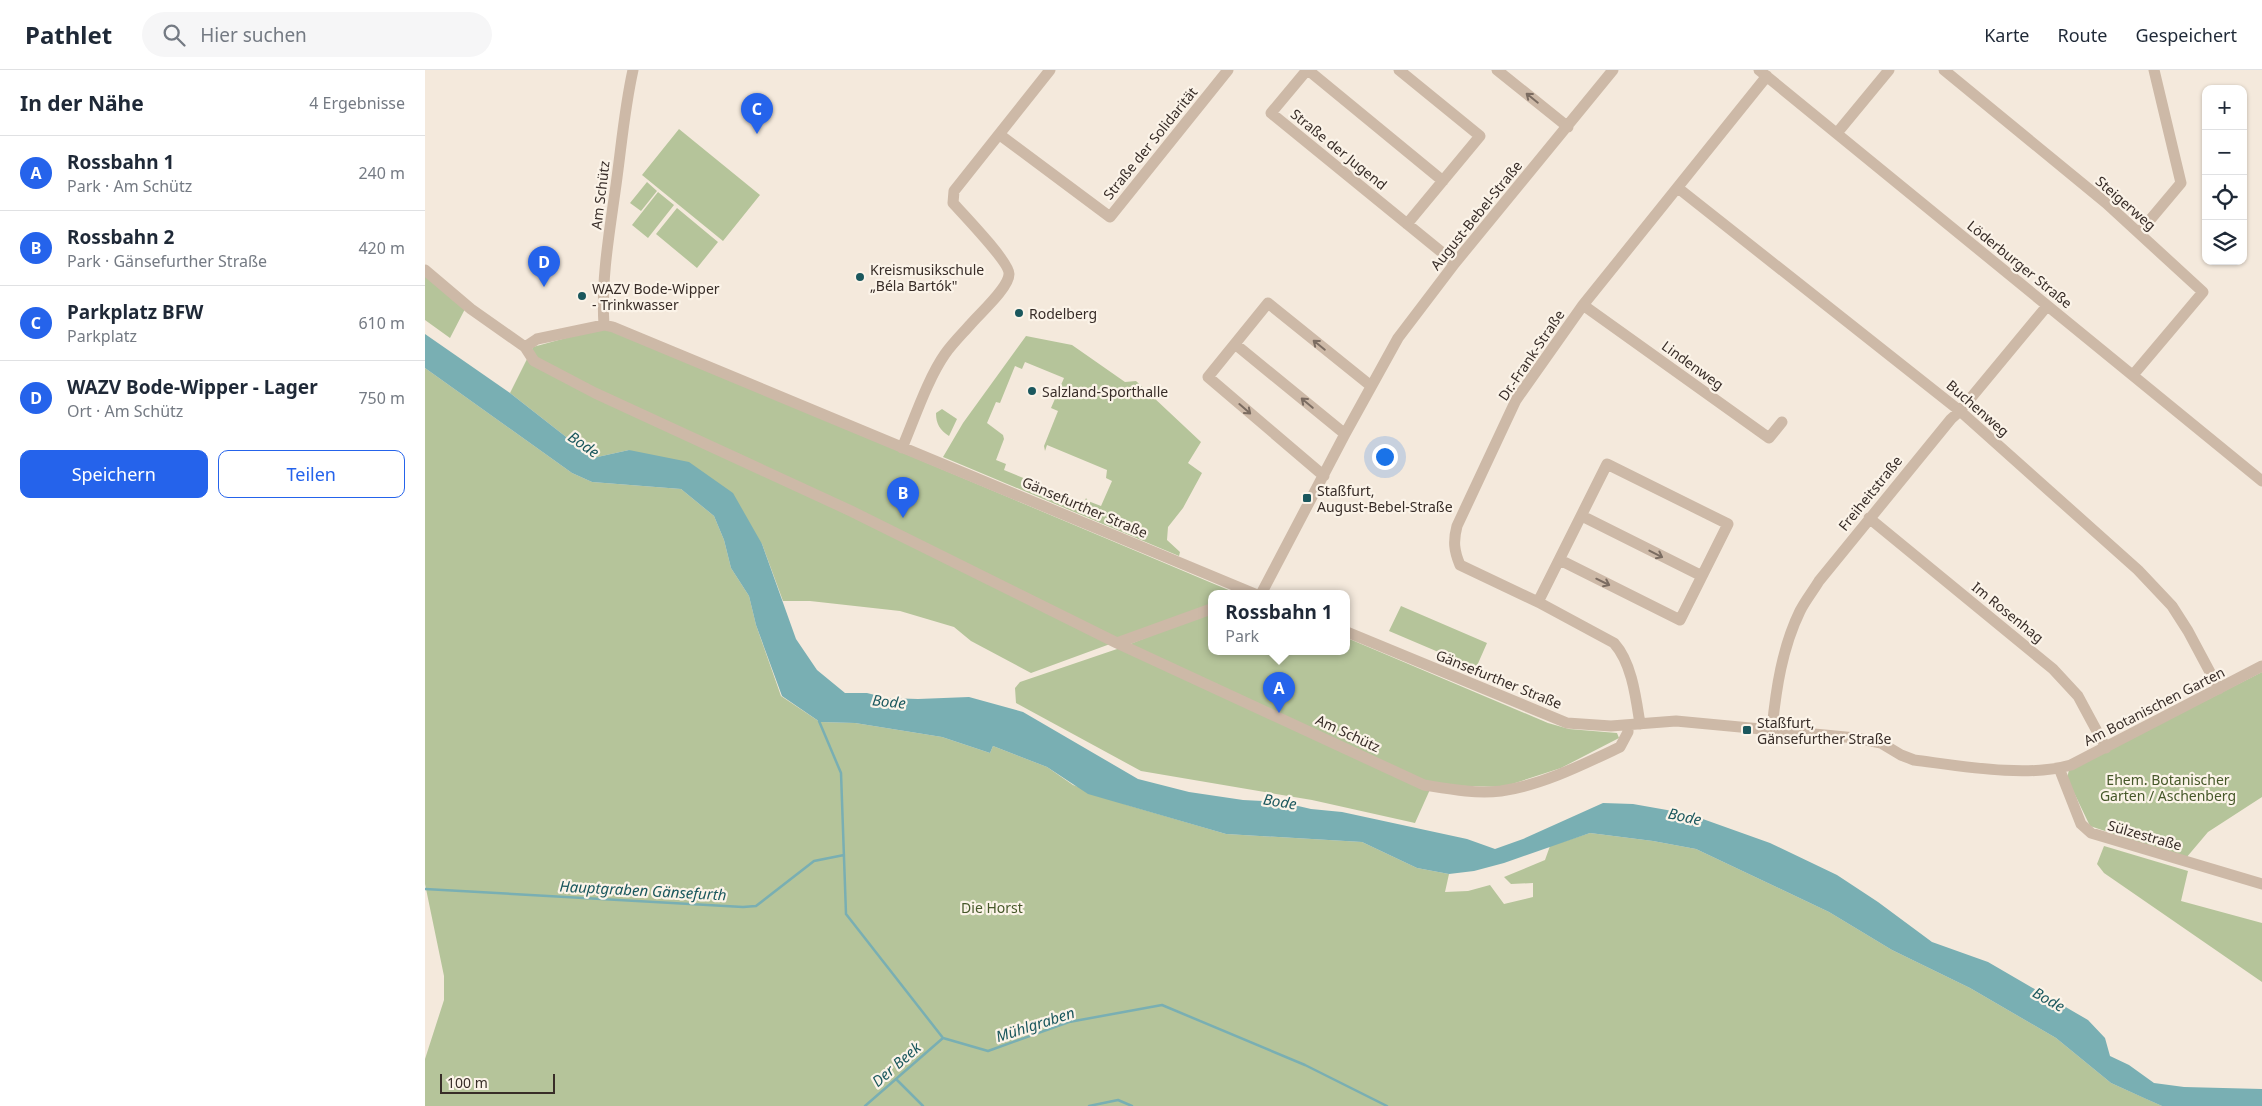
<!DOCTYPE html>
<html lang="de">
<head>
<meta charset="utf-8">
<style>
  :root { --surface:#fff; --page:#f6f6f7; --text:#1f2937; --muted:#747a83; --line:#e0e1e3; --accent:#2563eb }
  body { margin:0; font-family:"Noto Sans",sans-serif; background:var(--page); color:var(--text) }
  .controls { position:absolute; right:15px; top:15px; display:grid; overflow:hidden; border-radius:10px; box-shadow:0 1px 4px #0004 }
  .controls button { width:45px; height:45px; display:grid; place-items:center; padding:0; border:0; border-bottom:1px solid var(--line); background:var(--surface); color:var(--text); font:25px sans-serif }
  .scale { position:absolute; left:15px; bottom:12px; width:115px; box-sizing:border-box; padding-left:5px; border:2px solid #382d28; border-top:0; font-size:14px; line-height:18px; white-space:nowrap; color:#382d28; -webkit-text-stroke:4px #fbf3e8; paint-order:stroke }
  .you { position:absolute; left:959px; top:386px; width:18px; height:18px; margin:-12px; border:4px solid #fff; border-radius:50%; background:#1a73e8; box-shadow:0 0 0 8px #1a73e833 }
  .badge { display:grid; place-items:center; width:32px; height:32px; border-radius:50%; background:var(--accent); color:#fff; font-size:16px; font-weight:700 }
  .pin { position:absolute; translate:-50% -41px; filter:drop-shadow(0 1px 2px #0008) }
  .pin::after { content:''; position:absolute; top:26px; width:18px; height:15px; background:inherit; clip-path:polygon(0 0,100% 0,50% 100%) }
  .popup { position:absolute; left:783px; top:520px; width:142px; height:65px; box-sizing:border-box; display:grid; place-content:center; border-radius:10px; background:var(--surface); filter:drop-shadow(0 1px 4px #0005); font-size:16px; white-space:nowrap; color:var(--muted) }
  .popup b { font-size:19px; color:var(--text) }
  .popup::after { content:''; position:absolute; left:50%; top:100%; margin-left:-10px; border:10px solid transparent; border-top-color:var(--surface) }
  .list { margin:0; padding:0; list-style:none }
  h2 { display:flex; justify-content:space-between; align-items:center; height:65px; margin:0; padding:0 20px; font-size:21px }
  h2 small { font-size:16px; font-weight:400; color:var(--muted) }
  .list li { display:grid; grid-template-columns:32px 1fr auto; gap:15px; align-items:center; box-sizing:border-box; height:75px; padding:0 20px; border-top:1px solid var(--line) }
  .list b { display:block; font-size:19px; white-space:nowrap }
  .list p { margin:0; font-size:16px; white-space:nowrap; color:var(--muted) }
  .list em { font-size:16px; font-style:normal; color:var(--muted) }
  .actions { display:flex; gap:10px; padding:15px 20px }
  .actions a { flex:1; padding:11px 0; border:1px solid var(--accent); border-radius:10px; text-align:center; font-size:18px; color:var(--accent) }
  .actions .main { background:var(--accent); color:#fff }
  .icon { flex:none; width:28px; height:28px; fill:none; stroke:currentColor; stroke-width:2; stroke-linecap:round; stroke-linejoin:round }
  .map { position:relative; flex:none; width:1837px; height:1036px; overflow:hidden }
  header { display:flex; align-items:center; gap:30px; box-sizing:border-box; height:70px; padding:0 25px; background:var(--surface); border-bottom:1px solid var(--line) }
  header strong { font-size:24px }
  nav { display:flex; gap:28px; margin-inline-start:auto; font-size:18px }
  .search { width:350px; height:45px; background:var(--page); display:flex; align-items:center; gap:12px; box-sizing:border-box; padding:0 18px; border-radius:28px; color:var(--muted); font-size:19px }
  main { display:flex }
  aside { flex:1; background:var(--surface) }
  .map>svg:first-child { display:block }
  .green { fill:#b5c49a; fill-rule:evenodd }
  .water { fill:#79afb3 }
  .lines { fill:none; stroke-linecap:round; stroke-linejoin:round }
  .stream { stroke:#79afb3; stroke-width:2.5 }
  .minor { stroke:#cdb9a7; stroke-width:11 }
  .oneway { stroke:#7b6c61 }
  .poi-dot { fill:#1a575d; stroke:#fbf3e8; stroke-width:2 }
  .labels { text-anchor:middle; dominant-baseline:central; stroke-width:4.5; stroke-linejoin:round; paint-order:stroke }
  .street-label { font-size:14px; fill:#382d28; stroke:#fbf3e8 }
  .poi-label { font-size:14px; fill:#382d28; stroke:#fbf3e8; text-anchor:start }
  .park-label { font-size:14px; fill:#46582a; stroke:#fbf3e8 }
  .water-label { font-size:15px; font-style:italic; fill:#1a575d; stroke:#fbf3e8 }
</style>
</head>
<body>
<header>
<strong>Pathlet</strong>
<div class="search"><svg class="icon" aria-label="search" viewBox="0 0 24 24"><circle cx="10" cy="10" r="6"/><path d="M15 15l6 6"/></svg>Hier suchen</div>
<nav><a>Karte</a><a>Route</a><a>Gespeichert</a></nav>
</header>
<main>
<aside>
<h2>In der Nähe<small>4 Ergebnisse</small></h2>
<ul class="list">
<li><span class="badge">A</span><div><b>Rossbahn 1</b><p>Park · Am Schütz</p></div><em>240 m</em></li>
<li><span class="badge">B</span><div><b>Rossbahn 2</b><p>Park · Gänsefurther Straße</p></div><em>420 m</em></li>
<li><span class="badge">C</span><div><b>Parkplatz BFW</b><p>Parkplatz</p></div><em>610 m</em></li>
<li><span class="badge">D</span><div><b>WAZV Bode-Wipper - Lager</b><p>Ort · Am Schütz</p></div><em>750 m</em></li>
</ul>
<div class="actions"><a class="main">Speichern</a><a>Teilen</a></div>
</aside>
<div class="map">
<svg width="1837" height="1036" viewBox="0 0 1837 1036">
  <rect width="100%" height="100%" fill="#f4e9dc"/>
  <path class="green" d="M254,59L335,125L298,171L217,105Z
    M222,112L232,121L216,141L205,133Z
    M233,122L249,135L223,168L207,155Z
    M252,138L293,172L272,198L231,164Z
    M0,205L40,239L25,268L0,250Z
    M174,259H184L813,524H786V537L606,603L546,571L529,557L475,541L385,531H358L337,474L204,380L168,388L85,323L108,277Z
    M601,266L647,275L700,312L711,311L776,372L763,393L777,403L758,438L743,457L742,470L755,482L754,486L518,387L538,353ZM600,292L639,308L626,338L633,341L619,376L620,381L622,375L682,400L681,408L687,411L676,436L663,431L661,428L659,433L579,400L581,394L571,390L579,369L578,365L562,353L571,332L575,333L590,296L597,299Z
    M0,298L147,403L167,412L256,419L289,446L299,470L306,498L324,526L331,555L356,626L395,652L430,653L517,667L565,683L568,676L622,697L648,715L702,735L801,764L937,772L992,798L1024,804L1020,822L1043,821L1065,815L1079,834L1108,827V813L1086,814L1079,807L1120,790L1125,776L1165,763L1228,771L1271,779L1404,842L1467,880L1545,918L1631,968L1686,1013L1737,1036H0V989L19,930V906L0,814Z
    M517,339L532,349L524,366C515,360 511,354 511,343Z
    M976,536L1062,573L1051,598L964,561Z
    M786,542V582H922V568L1123,653L1144,659L1192,663L1194,668L1136,698L1078,717L1007,715L990,753L887,730L716,701L591,633L590,618L595,612L695,578Z
    M1837,602V727L1783,762L1761,788L1665,756L1642,708L1644,700Z
    M1679,776L1763,801L1756,831L1837,853V912L1679,803L1672,794Z"/>
  <path class="water" d="M0,264L85,323L168,388L204,380L264,392L308,423L337,474L371,569L392,600L420,623H442L462,628L493,629L544,627L598,642L713,709L764,722L818,730L856,732L886,739L917,742L1042,769L1070,779L1098,769L1178,733L1208,734L1242,740L1275,748L1345,773L1412,805L1453,832L1507,872L1563,892L1663,950L1680,968L1685,986L1704,995L1729,1013L1759,1017L1837,1019V1036H1737L1719,1028L1686,1013L1631,968L1545,918L1467,880L1404,842L1271,779L1228,771L1165,763L1079,793L1049,801L1024,804L992,798L937,772L801,764L663,724L622,697L568,676L565,683L517,667L430,653L395,652L357,626L331,555L324,526L306,498L299,470L289,446L256,419L167,412L147,403L0,298Z"/>
  <g class="lines">
    <path class="stream" d="M394,651L416,703L421,844L518,968L563,981L644,952L737,935L880,995L962,1036
      M0,819L318,837L331,836L389,791L419,785
      M471,1009L498,1036
      M440,1036L518,968
      M664,1036L693,1030L707,1036"/>
    <path class="minor" d="M882,0L846,43L1030,193
      M883,0L1018,111
      M974,0L1055,66L982,154
      M1072,0L1143,57
      M1334,0L1837,411
      M1519,0L1681,133L1778,222L1708,305
      M1412,63L1464,0
      M575,65L685,147L803,0
      M1253,118L1535,341L1713,500L1747,536L1763,561L1794,619
      M1714,163L1756,113L1729,0
      M0,200L46,239L100,277L109,291L170,323L426,441L692,573L999,715C1024,719 1050,724 1076,721C1117,715 1157,695 1195,677L1203,662V655
      M1158,235L1344,368L1357,352
      M179,255C176,211 184,165 190,122C196,81 199,40 208,0
      M810,274L920,364
      M100,277L112,269L179,255L188,257L830,524
      M477,378C489,350 503,308 520,284C527,274 537,264 545,255C554,244 584,218 584,204C585,193 538,144 528,133L529,121L625,0
      M899,406L783,307L843,233L946,316
      M1157,446L1277,506
      M1444,448L1628,599L1653,626L1681,678
      M836,524L920,364L973,268L1030,193L1188,0
      M1113,532L1182,394L1303,454L1255,550L1135,490
      M922,562L1142,653L1186,656L1251,651L1431,668L1456,673L1476,685L1489,690C1536,696 1602,708 1646,695L1837,596
      M692,573L786,539
      M1215,654C1211,628 1207,593 1189,573L1113,532L1035,495C1029,481 1028,471 1032,456L1091,330L1158,235L1342,6
      M1347,659C1351,619 1357,578 1375,541C1380,531 1388,521 1394,511L1526,349L1535,341L1622,236
      M1634,698L1656,754L1666,763L1837,814"/>
  </g>
  <defs><path id="oneway-shaft" d="M-6 0H5M1.5-3L5.5 0L1.5 3" fill="none" stroke-width="1.6" stroke-linecap="round" stroke-linejoin="round" transform="scale(1.25)"/></defs>
  <g class="oneway">
    <use href="#oneway-shaft" transform="translate(1107 28) rotate(-141)"/>
    <use href="#oneway-shaft" transform="translate(894 275) rotate(-141)"/>
    <use href="#oneway-shaft" transform="translate(882 333) rotate(-140)"/>
    <use href="#oneway-shaft" transform="translate(820 339) rotate(41)"/>
    <use href="#oneway-shaft" transform="translate(1231 484) rotate(27)"/>
    <use href="#oneway-shaft" transform="translate(1178 512) rotate(26)"/>
  </g>
  <g class="poi-dot">
    <circle cx="435" cy="207" r="5"/>
    <circle cx="157" cy="226" r="5"/>
    <circle cx="594" cy="243" r="5"/>
    <circle cx="607" cy="321" r="5"/>
    <rect x="877" y="423" width="10" height="10" rx="2.5"/>
    <rect x="1317" y="655" width="10" height="10" rx="2.5"/>
  </g>
  <g class="labels">
    <g class="street-label">
      <text transform="translate(725 73) rotate(-51)">Straße der Solidarität</text>
      <text transform="translate(914 79) rotate(39)">Straße der Jugend</text>
      <text transform="translate(175 125) rotate(-83)">Am Schütz</text>
      <text transform="translate(1701 133) rotate(41)">Steigerweg</text>
      <text transform="translate(1051 145) rotate(-51)">August-Bebel-Straße</text>
      <text transform="translate(1595 194) rotate(39)">Löderburger Straße</text>
      <text transform="translate(1106 285) rotate(-56)">Dr.-Frank-Straße</text>
      <text transform="translate(1268 295) rotate(36)">Lindenweg</text>
      <text transform="translate(1553 338) rotate(41)">Buchenweg</text>
      <text transform="translate(1445 423) rotate(-51)">Freiheitstraße</text>
      <text transform="translate(660 437) rotate(23)">Gänsefurther Straße</text>
      <text transform="translate(1583 542) rotate(39)">Im Rosenhag</text>
      <text transform="translate(1074 609) rotate(22)">Gänsefurther Straße</text>
      <text transform="translate(1729 636) rotate(-27)">Am Botanischen Garten</text>
      <text transform="translate(923 663) rotate(25)">Am Schütz</text>
      <text transform="translate(1720 765) rotate(16)">Sülzestraße</text>
    </g>
    <g class="poi-label">
      <text x="445" y="199">Kreismusikschule<tspan x="445" dy="16">„Béla Bartók"</tspan></text>
      <text x="167" y="218">WAZV Bode-Wipper<tspan x="167" dy="16">- Trinkwasser</tspan></text>
      <text x="604" y="243">Rodelberg</text>
      <text x="617" y="321">Salzland-Sporthalle</text>
      <text x="892" y="420">Staßfurt,<tspan x="892" dy="16">August-Bebel-Straße</tspan></text>
      <text x="1332" y="652">Staßfurt,<tspan x="1332" dy="16">Gänsefurther Straße</tspan></text>
    </g>
    <g class="park-label">
      <text x="1743" y="709">Ehem. Botanischer<tspan x="1743" dy="16">Garten / Aschenberg</tspan></text>
      <text x="567" y="837">Die Horst</text>
    </g>
    <g class="water-label">
      <text transform="translate(159 374) rotate(34)">Bode</text>
      <text transform="translate(464 631) rotate(6)">Bode</text>
      <text transform="translate(855 731) rotate(9)">Bode</text>
      <text transform="translate(1260 746) rotate(12)">Bode</text>
      <text transform="translate(218 820) rotate(3)">Hauptgraben Gänsefurth</text>
      <text transform="translate(1624 929) rotate(29)">Bode</text>
      <text transform="translate(610 954) rotate(-18)">Mühlgraben</text>
      <text transform="translate(471 994) rotate(-41)">Der Beek</text>
    </g>
  </g>
</svg>
<div class="controls">
<button>+</button>
<button>−</button>
<button><svg class="icon" aria-label="locate" viewBox="0 0 24 24"><circle cx="12" cy="12" r="6"/><path d="M12 2v4M12 18v4M2 12h4M18 12h4"/></svg></button>
<button><svg class="icon" aria-label="layers" viewBox="0 0 24 24"><path d="M12 4l9 5-9 5-9-5zM3 14l9 5 9-5"/></svg></button>
</div>
<div class="scale">100 m</div>
<div class="you"></div>
<div class="pin badge" style="left:854px;top:643px">A</div>
<div class="popup"><b>Rossbahn 1</b>Park</div>
<div class="pin badge" style="left:478px;top:448px">B</div>
<div class="pin badge" style="left:332px;top:64px">C</div>
<div class="pin badge" style="left:119px;top:217px">D</div>
</div>
</main>
</body>
</html>
